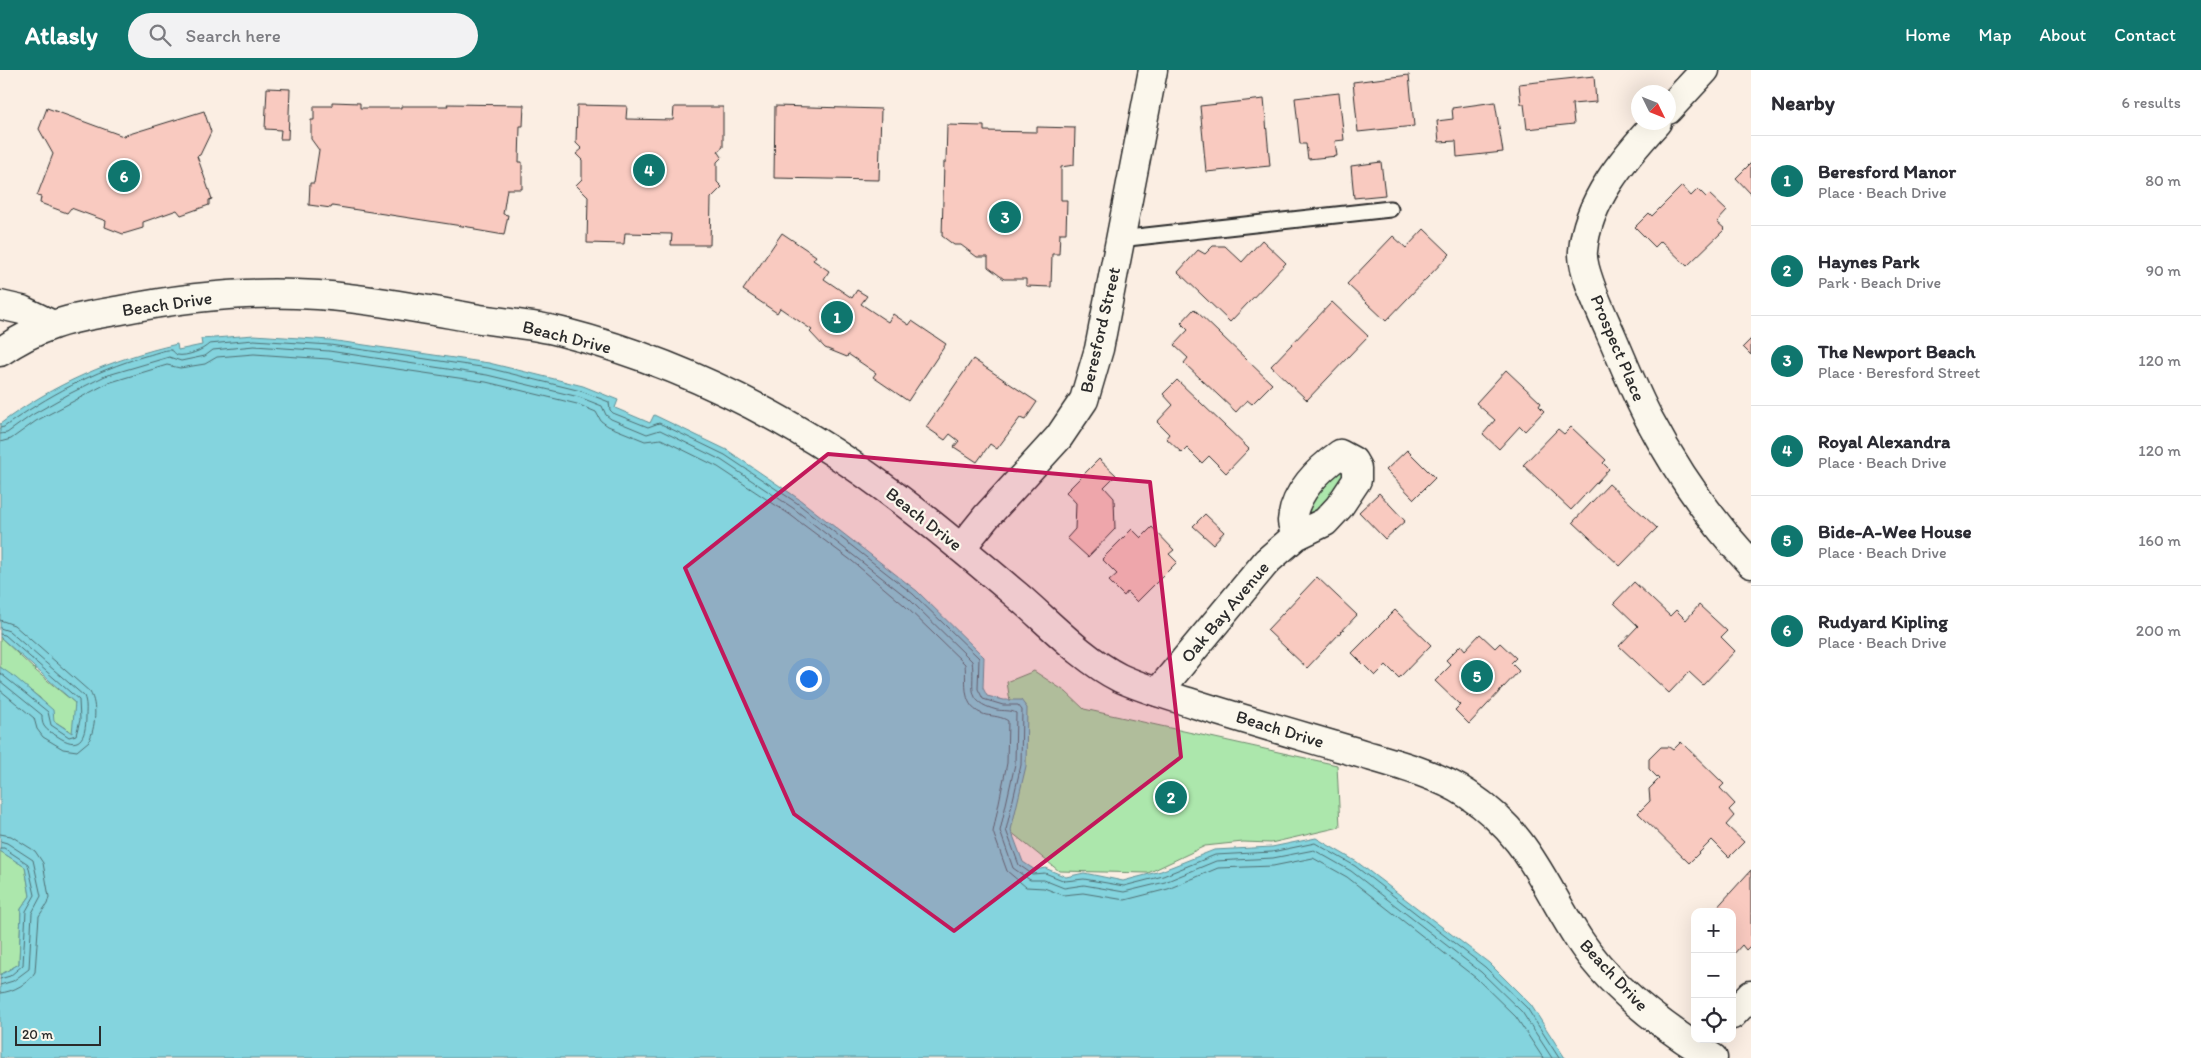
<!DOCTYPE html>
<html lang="en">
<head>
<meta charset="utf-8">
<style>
  :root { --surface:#fff; --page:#f2f2f3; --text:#2b2b33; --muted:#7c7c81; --line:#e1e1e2; --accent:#0f766e }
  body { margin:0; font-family:Itim,sans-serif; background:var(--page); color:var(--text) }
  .controls { position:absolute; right:15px; bottom:15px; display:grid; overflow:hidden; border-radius:10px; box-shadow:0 5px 20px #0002 }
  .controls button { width:45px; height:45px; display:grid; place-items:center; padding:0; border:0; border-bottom:1px solid var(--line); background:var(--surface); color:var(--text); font:25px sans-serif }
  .compass { position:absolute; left:1631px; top:15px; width:45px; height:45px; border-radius:50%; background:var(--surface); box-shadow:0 5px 20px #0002; rotate:133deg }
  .scale { position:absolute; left:15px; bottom:12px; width:86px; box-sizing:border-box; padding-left:5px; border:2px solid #2b2b2b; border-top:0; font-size:14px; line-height:18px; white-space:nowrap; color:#2b2b2b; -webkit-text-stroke:4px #fbf7ec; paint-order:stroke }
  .you { position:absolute; left:808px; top:608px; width:18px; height:18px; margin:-12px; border:4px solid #fff; border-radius:50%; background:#1a73e8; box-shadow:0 0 0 8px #1a73e833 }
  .badge { display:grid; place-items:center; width:32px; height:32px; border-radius:50%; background:var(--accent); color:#fff; font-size:16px; font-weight:700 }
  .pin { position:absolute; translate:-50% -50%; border:2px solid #fff; box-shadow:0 1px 5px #0006 }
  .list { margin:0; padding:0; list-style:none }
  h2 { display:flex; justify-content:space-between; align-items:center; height:65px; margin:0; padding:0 20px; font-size:21px }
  h2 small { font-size:16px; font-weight:400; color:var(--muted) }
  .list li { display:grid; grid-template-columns:32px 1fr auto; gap:15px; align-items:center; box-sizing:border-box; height:90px; padding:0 20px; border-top:1px solid var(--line) }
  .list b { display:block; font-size:19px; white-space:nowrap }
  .list p { margin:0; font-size:16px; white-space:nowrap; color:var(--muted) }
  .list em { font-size:16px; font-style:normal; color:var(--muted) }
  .icon { flex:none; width:28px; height:28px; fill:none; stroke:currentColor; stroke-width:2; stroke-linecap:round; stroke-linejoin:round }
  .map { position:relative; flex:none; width:1751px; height:988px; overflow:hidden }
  header { display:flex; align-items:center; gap:30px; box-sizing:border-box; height:70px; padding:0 25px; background:var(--accent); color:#fff }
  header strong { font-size:24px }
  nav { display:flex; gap:28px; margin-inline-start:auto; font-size:18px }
  .search { width:350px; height:45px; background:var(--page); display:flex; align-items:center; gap:12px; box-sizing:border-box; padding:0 18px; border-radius:28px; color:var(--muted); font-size:19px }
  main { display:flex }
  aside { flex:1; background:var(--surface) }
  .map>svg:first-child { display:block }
  .green { fill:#ace7ac; stroke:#6c896c }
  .water { fill:#84d4de; stroke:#609096 }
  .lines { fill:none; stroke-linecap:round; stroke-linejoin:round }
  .shore { stroke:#4f6f73; stroke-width:1 }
  .building { fill:#f9cac0; stroke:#2b2b2b }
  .lane-casing { stroke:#2b2b2b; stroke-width:19 }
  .street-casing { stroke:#2b2b2b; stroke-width:31 }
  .secondary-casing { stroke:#2b2b2b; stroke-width:31 }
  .lane { stroke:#fbf7ec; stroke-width:15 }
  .street { stroke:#fbf7ec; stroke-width:28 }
  .secondary { stroke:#fbf7ec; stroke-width:28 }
  .marked { fill:#c2185b; fill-opacity:0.2; stroke:#c2185b; stroke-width:4; stroke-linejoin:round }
  .labels { text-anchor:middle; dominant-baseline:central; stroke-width:4.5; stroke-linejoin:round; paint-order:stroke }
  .street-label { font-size:18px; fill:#2b2b2b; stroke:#fbf7ec }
</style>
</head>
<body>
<header>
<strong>Atlasly</strong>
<div class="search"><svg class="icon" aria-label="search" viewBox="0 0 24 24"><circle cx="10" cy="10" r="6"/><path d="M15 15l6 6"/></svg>Search here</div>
<nav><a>Home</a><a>Map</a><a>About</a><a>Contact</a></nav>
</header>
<main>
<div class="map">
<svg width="1751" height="988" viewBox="0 0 1751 988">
  <rect width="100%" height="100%" fill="#fbeee3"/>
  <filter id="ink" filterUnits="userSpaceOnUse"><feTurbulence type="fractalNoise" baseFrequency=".02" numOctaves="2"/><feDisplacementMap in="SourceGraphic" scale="10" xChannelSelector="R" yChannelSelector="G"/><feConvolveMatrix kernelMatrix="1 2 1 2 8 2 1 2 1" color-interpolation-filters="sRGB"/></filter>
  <g filter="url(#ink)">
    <path class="green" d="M1339,393L1349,401L1345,418L1312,449L1304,440Z
      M0,567L36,601L75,633L73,663L54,651L40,628L0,597Z
      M1034,601L1066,622L1084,639L1337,695L1340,757L1271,773L1243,772L1205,776L1148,803L1059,801L1000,753L1012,644L1007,612Z
      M0,781L25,797L30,826L21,839L19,894L0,905Z"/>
    <path class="water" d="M254,265L330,270L489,293L583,316L618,330L615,338L650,353L654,345L727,380L799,429L917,521L984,587L983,618L987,626L1004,630H1021L1027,638L1026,696L1011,760L1023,792L1035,800L1045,798L1066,807L1084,803L1123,811L1161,801L1214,780L1272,777L1316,768L1357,792L1489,893L1531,935L1565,988H0V905L19,894L21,839L30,826L25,797L0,781V597L16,608L53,640L54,651L72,663L75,633L0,567V354C53,314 112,289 177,274L178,280L202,275L201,269Z"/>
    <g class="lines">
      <path class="shore" d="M0,358L4,357C47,326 94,301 145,286C151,285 165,279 171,280C174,281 175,284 177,285C187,287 203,280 209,274L254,270L330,275L488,298L581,321L609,332L610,340L613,343L648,357L659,353L725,385L797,433L913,524L979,588L978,619L983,629L1003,635H1018L1022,640L1021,695L1006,760L1019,795L1032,804L1045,803L1065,811L1084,809L1124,816L1163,806L1215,785L1272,782L1315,773L1355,796L1485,897L1527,938L1559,988
        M0,364L7,363L32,345L69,324L105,306L169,287L181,291L205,286L213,280L254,276L329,281L487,305L579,327L602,336L606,345L611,349L647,364L660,360L721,390L793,438L909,529L972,591C976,617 963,631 997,640C1003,641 1011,640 1016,643L1015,694L1000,761L1013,798L1030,810H1044L1064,818L1084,815L1124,822L1165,812L1216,791L1273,788L1314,780L1351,801L1481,902L1522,942L1552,988
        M0,372L11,369L36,351L108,313L167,295L180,298L205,294L217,287L254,284L328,289L486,312L577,334L596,342L601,351L608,356L645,371L661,369L718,397L789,444L852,491L904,535L965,594C967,613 960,638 986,645C993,646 1003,647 1008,651L1007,693L993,762L1007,801L1026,817L1044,818L1063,825L1083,823L1125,830L1168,819L1218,798L1273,796L1313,788L1347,807L1476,908L1516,947L1543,988
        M0,550L14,555L90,622C98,635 95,658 89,671L77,681L63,679L43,667L37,659L34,648L0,620
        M0,558L9,561L84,626C87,633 86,639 86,646C86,669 79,681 57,666C52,663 47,661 44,656C42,653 42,648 42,645L0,611
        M0,564L5,565L79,630L80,650L76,665L69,667L51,655L48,642L0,603
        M0,764L11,766L35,781L43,793L49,827L47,834L39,846L35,902C29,913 13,922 0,923
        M0,771L7,773L33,790L41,826L32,843L29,899L13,911L0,915
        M0,778H4L28,794L35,825L26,841L23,895L10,906L0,909"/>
    </g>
    <path class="building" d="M1409,5L1414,56L1358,62L1353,12Z
      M1594,6L1596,32L1572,34L1574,54L1527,59L1524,34H1521L1519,14Z
      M267,18L290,19L288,69H280L281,60L265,59Z
      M1339,23L1344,70L1335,71L1337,86L1308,89L1306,74H1300L1295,28Z
      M1264,29L1270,96L1206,102L1200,36Z
      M332,32L360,33V38H401V36H448L447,34L524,35L523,56H520L519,92H522V119H507L503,144L508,145L504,165L475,160V158L332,136L331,138L309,135L310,113H314L319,80L311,69V50H314V36H332Z
      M1495,32L1503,82L1457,87L1456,71L1439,72L1437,51L1453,49L1452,38Z
      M577,35L627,36L626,49L673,50L674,37H723V77L718,81L722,87L717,92V112L722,117L711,128L710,175H671L672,164L625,163L624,174L587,173L588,127L576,115L582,109V90L576,84L582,79L576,73Z
      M775,36L881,39L879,110L774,108Z
      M47,38L123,66L204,41L211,62L200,85L197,86L212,129L209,130V135L181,145L177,140L143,152V158L123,164L105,157L106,151L71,138L67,143L40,133L41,127L37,126L53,84L39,59Z
      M947,55L984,56V61L1037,62V57L1075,58L1074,95L1061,97V130H1067L1066,163H1060L1059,184H1052L1051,217L1026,216V209H1004L988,197V187H977L961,175H954L942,166L944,92H946Z
      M1381,92L1385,125L1354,128L1351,96Z
      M1751,93V124L1736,108Z
      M1682,116L1691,126L1698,119L1706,127L1709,124L1727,141L1717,152L1725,159L1687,196L1661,171L1655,177L1635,157L1649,143L1652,146Z
      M1424,159L1450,184L1386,251L1347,214L1393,166L1406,178Z
      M782,163L816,186L813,190L829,201L824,209L852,228L857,220L867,226L861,234L888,252L893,244L909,255L912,251L946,274L908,331L873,307L876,303L848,284L847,287L825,278L810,262L812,260L780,238L777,243L743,220Z
      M1262,170L1286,193L1230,252L1178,202L1198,180L1205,184L1213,176H1225L1242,192Z
      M1332,232L1368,266L1307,330L1271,296Z
      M1194,239L1272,314L1252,334L1247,330L1236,342L1184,293L1188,288L1174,275L1188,260L1181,253Z
      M1751,269V285L1743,277Z
      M973,289L1037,332L1025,350L1020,348L997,379L990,374L977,392L954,377L959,371L950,364L945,370L926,357Z
      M1506,300L1541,333L1539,336L1544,341L1525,361L1520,356L1499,379L1483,364L1495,350L1476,333Z
      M1177,310L1249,379L1226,403L1209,386L1202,393L1187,378L1182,383L1166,368L1169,364L1157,352L1173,335L1163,324Z
      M1571,357L1606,390L1603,393L1609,399L1571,440L1523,395L1558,359L1564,364Z
      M1407,380L1435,408L1414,429L1386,400Z
      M1099,389L1116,405L1104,417L1114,428L1115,459L1088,487L1067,468L1075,459L1076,433L1066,422Z
      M1609,414L1657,458L1620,496L1573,452Z
      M1379,423L1405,451L1385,469L1359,442Z
      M1205,444L1224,462L1213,474L1193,456Z
      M1152,457L1174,480L1169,484L1177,492L1137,532L1127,522L1124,526L1109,511L1117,504L1102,489L1132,459L1141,468Z
      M1317,507L1357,545L1307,598L1267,560Z
      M1634,512L1670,546L1676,540L1686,550L1699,535L1727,561L1721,567L1735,581L1703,615L1689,602L1669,623L1619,576L1638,556L1614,533Z
      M1395,540L1431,575L1399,608L1386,595L1375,606L1352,583Z
      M1480,564L1495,578L1500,573L1516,588L1511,593L1519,601L1469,654L1455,640L1460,635L1435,611L1451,595L1446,590L1461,575L1465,580Z
      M1681,672L1724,714L1720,718L1735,734L1729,740L1734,746L1726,755L1744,772L1729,787L1712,770L1689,793L1638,743L1650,731L1649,719L1659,709L1649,699V689L1661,677H1669L1673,680Z
      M1751,800V875L1746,880L1742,875L1732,886V842H1713Z"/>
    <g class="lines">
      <defs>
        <path id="lane" d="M1119,169L1390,139"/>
        <path id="street" d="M1668,40L1705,0
          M1657,52C1624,88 1587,131 1583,181C1581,199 1601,242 1609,260C1622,289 1634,321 1649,349C1677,402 1711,451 1751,494
          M961,478L986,447L1059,367L1084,330L1099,279L1153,0
          M1158,622L1267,491L1296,466L1325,452L1339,437L1357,410V398L1353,391L1340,384C1319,399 1294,423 1292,451C1292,455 1295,462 1296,466
          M1732,945L1751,925"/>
        <path id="secondary" d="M0,235L22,240L53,255
          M0,282C16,271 35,261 53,255C74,247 99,244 121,240C185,227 252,220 318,225C370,229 422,239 474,248C504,253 533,254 562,262C659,287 748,327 833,382C899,425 960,477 1020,528C1050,554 1084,590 1120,608C1144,619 1170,626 1195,634C1252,652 1309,668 1366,685C1397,694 1441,706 1467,724C1529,765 1542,813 1580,871C1611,918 1666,959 1713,988"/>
      </defs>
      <use href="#lane" class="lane-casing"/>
      <use href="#street" class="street-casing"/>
      <use href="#secondary" class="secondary-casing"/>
      <use href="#lane" class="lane"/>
      <use href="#street" class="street"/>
      <use href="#secondary" class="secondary"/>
    </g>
  </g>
  <path class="marked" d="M828,384L1150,412L1181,687L954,861L794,744L685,498Z"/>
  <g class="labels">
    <g class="street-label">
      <text transform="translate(167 234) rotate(-8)">Beach Drive</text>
      <text transform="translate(1100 260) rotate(-77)">Beresford Street</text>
      <text transform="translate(567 267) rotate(14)">Beach Drive</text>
      <text transform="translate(1618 278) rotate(67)">Prospect Place</text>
      <text transform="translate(924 449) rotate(38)">Beach Drive</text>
      <text transform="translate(1225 542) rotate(-50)">Oak Bay Avenue</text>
      <text transform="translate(1280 659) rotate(17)">Beach Drive</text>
      <text transform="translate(1614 905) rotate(47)">Beach Drive</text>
    </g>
  </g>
</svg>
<div class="controls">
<button>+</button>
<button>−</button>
<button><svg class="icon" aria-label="locate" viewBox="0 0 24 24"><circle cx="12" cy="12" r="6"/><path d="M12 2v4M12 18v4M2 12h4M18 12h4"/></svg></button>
</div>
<svg class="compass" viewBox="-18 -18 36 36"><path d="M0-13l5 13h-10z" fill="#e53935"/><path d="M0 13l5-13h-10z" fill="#7c7c81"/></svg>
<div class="scale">20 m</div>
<div class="you"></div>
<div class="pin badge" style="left:837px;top:247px">1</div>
<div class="pin badge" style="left:1171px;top:727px">2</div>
<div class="pin badge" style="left:1005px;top:147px">3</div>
<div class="pin badge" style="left:649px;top:100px">4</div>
<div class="pin badge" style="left:1477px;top:606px">5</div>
<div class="pin badge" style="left:124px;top:106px">6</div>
</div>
<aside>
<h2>Nearby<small>6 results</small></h2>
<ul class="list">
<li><span class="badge">1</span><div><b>Beresford Manor</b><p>Place · Beach Drive</p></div><em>80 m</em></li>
<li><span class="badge">2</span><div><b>Haynes Park</b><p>Park · Beach Drive</p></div><em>90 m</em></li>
<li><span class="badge">3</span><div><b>The Newport Beach</b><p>Place · Beresford Street</p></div><em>120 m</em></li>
<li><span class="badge">4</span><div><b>Royal Alexandra</b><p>Place · Beach Drive</p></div><em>120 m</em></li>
<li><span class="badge">5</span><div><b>Bide-A-Wee House</b><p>Place · Beach Drive</p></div><em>160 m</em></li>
<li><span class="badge">6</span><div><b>Rudyard Kipling</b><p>Place · Beach Drive</p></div><em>200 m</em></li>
</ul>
</aside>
</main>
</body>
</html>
